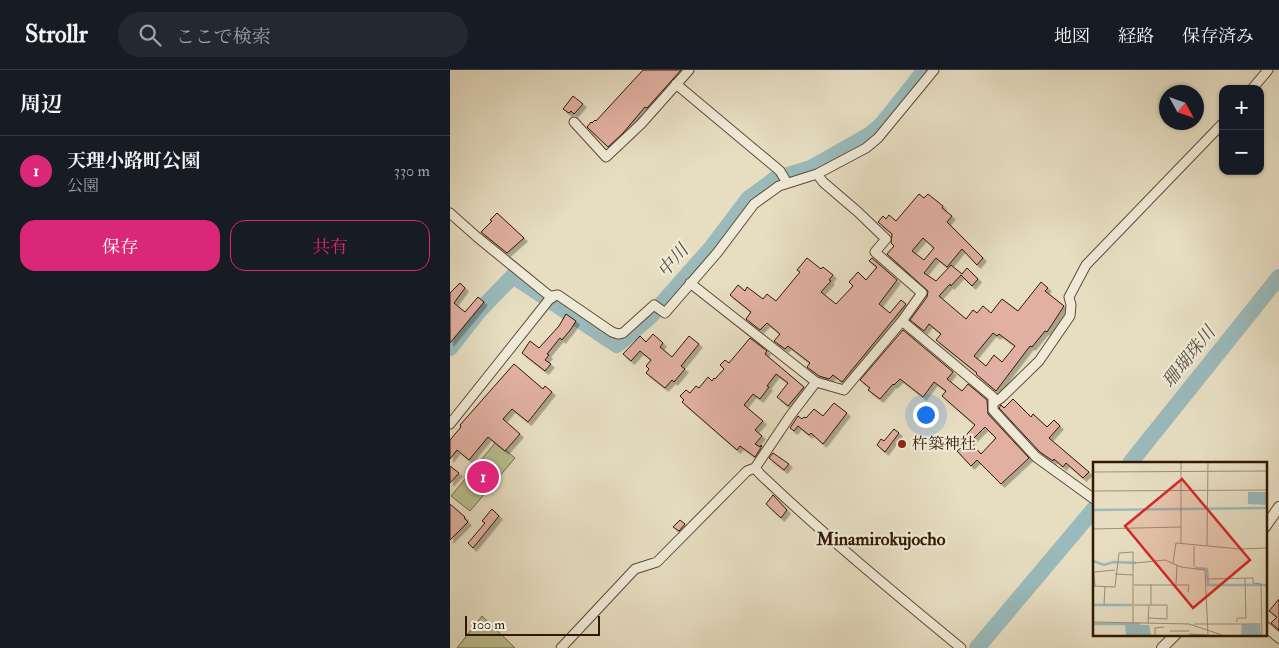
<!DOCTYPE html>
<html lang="ja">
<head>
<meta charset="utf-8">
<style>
  :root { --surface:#171b24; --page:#242831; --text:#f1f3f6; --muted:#9ea1a6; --line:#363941; --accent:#db2777 }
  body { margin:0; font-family:"IM FELL Double Pica","Noto Serif JP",serif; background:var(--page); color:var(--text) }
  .controls { position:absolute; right:15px; top:15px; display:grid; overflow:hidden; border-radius:10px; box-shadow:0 1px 4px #0004 }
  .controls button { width:45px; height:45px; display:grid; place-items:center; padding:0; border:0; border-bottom:1px solid var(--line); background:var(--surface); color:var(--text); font:25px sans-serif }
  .compass { position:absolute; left:709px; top:15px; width:45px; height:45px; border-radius:50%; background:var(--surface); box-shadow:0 1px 4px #0004; rotate:130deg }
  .scale { position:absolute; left:15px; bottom:12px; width:135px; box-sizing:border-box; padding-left:5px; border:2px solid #311902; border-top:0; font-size:14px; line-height:18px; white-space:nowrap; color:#311902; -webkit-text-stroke:4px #efead7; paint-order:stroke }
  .you { position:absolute; left:475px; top:344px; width:18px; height:18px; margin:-12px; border:4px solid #fff; border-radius:50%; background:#1a73e8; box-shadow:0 0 0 8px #1a73e833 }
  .badge { display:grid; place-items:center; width:32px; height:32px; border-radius:50%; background:var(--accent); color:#fff; font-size:16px; font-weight:700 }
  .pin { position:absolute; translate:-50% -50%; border:2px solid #fff; box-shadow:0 1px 5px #0006 }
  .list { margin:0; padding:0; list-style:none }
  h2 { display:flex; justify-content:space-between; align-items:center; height:65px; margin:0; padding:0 20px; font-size:21px }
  h2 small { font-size:16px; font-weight:400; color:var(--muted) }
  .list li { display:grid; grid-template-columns:32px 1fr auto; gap:15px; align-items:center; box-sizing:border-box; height:70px; padding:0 20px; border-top:1px solid var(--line) }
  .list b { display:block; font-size:19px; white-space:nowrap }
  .list p { margin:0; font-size:16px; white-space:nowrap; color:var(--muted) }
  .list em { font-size:16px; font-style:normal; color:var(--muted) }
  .actions { display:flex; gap:10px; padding:15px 20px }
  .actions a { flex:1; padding:11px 0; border:1px solid var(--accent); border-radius:15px; text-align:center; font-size:18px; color:var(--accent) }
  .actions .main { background:var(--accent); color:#fff }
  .icon { flex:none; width:28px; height:28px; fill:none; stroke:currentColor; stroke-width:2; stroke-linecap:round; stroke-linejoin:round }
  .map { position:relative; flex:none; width:829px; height:578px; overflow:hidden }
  header { display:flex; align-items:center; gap:30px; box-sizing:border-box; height:70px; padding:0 25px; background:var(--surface); border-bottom:1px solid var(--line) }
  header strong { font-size:24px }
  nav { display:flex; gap:28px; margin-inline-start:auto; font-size:18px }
  .search { width:350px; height:45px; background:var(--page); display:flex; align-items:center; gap:12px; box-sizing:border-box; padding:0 18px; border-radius:28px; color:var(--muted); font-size:19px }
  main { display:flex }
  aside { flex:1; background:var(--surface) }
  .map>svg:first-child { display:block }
  .green { fill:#bac090; stroke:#766c49 }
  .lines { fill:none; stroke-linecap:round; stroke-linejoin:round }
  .river { stroke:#9ababb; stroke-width:16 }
  .building { fill:#e1b0a2; stroke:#311902; fill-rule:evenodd; filter:url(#shadow) }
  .minor-casing { stroke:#5e4a32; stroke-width:11 }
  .tertiary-casing { stroke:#5e4a32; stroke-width:12 }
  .minor { stroke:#efead7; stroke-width:9 }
  .tertiary { stroke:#efead7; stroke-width:10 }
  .poi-dot { fill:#8f2418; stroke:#efead7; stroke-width:2 }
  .labels { text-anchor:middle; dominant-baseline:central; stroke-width:4.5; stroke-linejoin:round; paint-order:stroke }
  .poi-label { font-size:16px; fill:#311902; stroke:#efead7; text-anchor:start }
  .water-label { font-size:18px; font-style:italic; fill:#565143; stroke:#efead7 }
  .neighbourhood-label { font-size:18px; font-weight:bold; fill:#311902; stroke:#efead7 }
  .inset-river { fill:none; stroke:#9ababb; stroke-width:2.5 }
  .inset-road { fill:none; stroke:#9e8f75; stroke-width:1 }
  .view { fill:#d62828; fill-opacity:0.15; stroke:#d62828; stroke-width:2.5 }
  .inset-edge { fill:none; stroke:#311902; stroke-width:2.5 }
</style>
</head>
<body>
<header>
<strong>Strollr</strong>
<div class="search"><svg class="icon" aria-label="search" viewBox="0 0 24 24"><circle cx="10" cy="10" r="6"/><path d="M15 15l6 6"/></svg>ここで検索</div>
<nav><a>地図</a><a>経路</a><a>保存済み</a></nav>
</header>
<main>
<aside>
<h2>周辺<small></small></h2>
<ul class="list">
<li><span class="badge">1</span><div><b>天理小路町公園</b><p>公園</p></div><em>330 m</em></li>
</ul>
<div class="actions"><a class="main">保存</a><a>共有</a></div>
</aside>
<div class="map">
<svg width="829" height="578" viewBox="0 0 829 578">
  <defs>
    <filter id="shadow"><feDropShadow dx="3.5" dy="3.5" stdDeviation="0" flood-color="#0004"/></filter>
  </defs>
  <rect width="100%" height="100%" fill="#e7dec2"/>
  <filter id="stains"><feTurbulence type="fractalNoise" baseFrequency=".004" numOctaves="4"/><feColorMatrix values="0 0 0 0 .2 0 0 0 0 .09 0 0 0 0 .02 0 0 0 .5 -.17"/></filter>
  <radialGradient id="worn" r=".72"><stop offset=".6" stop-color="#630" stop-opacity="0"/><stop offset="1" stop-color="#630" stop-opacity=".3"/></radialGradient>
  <path class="green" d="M46,372L65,388L20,441L1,426Z
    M32,546L65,578H7Z"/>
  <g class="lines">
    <path class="river" d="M0,278L29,241L63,206L167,275L200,247L261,178L298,129L325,109L361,98L419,65L432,54L475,0
      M680,393L829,207
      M527,578L644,439"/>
  </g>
  <path class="building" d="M193,0H231L197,38L195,37L173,63L158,77L137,57L141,52L142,53L145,50L146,51Z
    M123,26L133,34L124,44L121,41L119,43L113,39Z
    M469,124L474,128L478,124L493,136L492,138L502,146L497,152L533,188L527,195L512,179L497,197L486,188L474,203L486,211L501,195L512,204L517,198L528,209L522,216L511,205L501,216L500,214L489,226L516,249L523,240L527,243L533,236L541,243L552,229L568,241L591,212L598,218L595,221L614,236L597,262L595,261L582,277L580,276L546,321L526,304L527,303L486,270L491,264L479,254L474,261L460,250L477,227L478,221L437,184L444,176L441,173L442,164L428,152L433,146L436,149L439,145L446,151ZM473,168L484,178L474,190L462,181ZM543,263L547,266L549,264L565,276L552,292L544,285L536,296L524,286Z
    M47,143L74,168L57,183L31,162L42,151L40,150Z
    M357,188L371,199L373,197L383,205L379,210L381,211L371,222L386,234L403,216L399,212L408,202L416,210L427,197L419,191L422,188L447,210L429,234L440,243L451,230L456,234L392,312L383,305L379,309L369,306L357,297L360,293L338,276L335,279L324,271L330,264L317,253L310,260L296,249L301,242L280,225L288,215L295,221L297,217L313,229L317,224L326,231L350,202L347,200Z
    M10,213L15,218L4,233L15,242L28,227L34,232L0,273V223Z
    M116,244L126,251L121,259L112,270L110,268L97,284L99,285L95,290L101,294L95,301L72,283L80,271L89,278L109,256Z
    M453,260L503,302L497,309L512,321L518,314L537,330L538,344L579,388L551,414L527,390L521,396L507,381L513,376L510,372L525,355L492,326L496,321L484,312L473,327L450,309L444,315L443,314L430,329L418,320L420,318L410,310ZM535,357L546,368L531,384L520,372Z
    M203,264L213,273L210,277L222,287L239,266L249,274L231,296L235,299L224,312L222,310L215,318L196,303L199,299L196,296L201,290L190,281L181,291L173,284L190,266L196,272Z
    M300,268L317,281L315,284L354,317L338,336L327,327L338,313L326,304L317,316L319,317L310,329L303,324L294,335L313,351L305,360L312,366L305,374L310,377L311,375L312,376L305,387L290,376L287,380L232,332L234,330L230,326L236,320L240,323L246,316L249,318L258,307L262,311L264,308L265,309L274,299L270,295L275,290L279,293Z
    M64,294L93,319L95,316L102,322L78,352L62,339L53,349L70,364L55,381L38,367L19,390L7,380L0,389V370L11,357L10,355Z
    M563,329L581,347L583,344L597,357L604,350L610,356L599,368L639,402L633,408L616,393L613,397L604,389L603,391L590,382L549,338L551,335L554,338Z
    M384,333L397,343L373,374L361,363L359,365L348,356L344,361L340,358L348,346L352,349L354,347L356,348L364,339L373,346Z
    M444,359L449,363L435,382L427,375L431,369L434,371Z
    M323,383L339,394L334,400L319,388Z
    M0,396L9,403L0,413Z
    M323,425L337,440L331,448L316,434Z
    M0,434L15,447L14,448L18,452L0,470Z
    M42,439L49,446L23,478L18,473L35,453L32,451Z
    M230,450L235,454L229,461L223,457Z
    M829,529V560L821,553L827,547L819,541Z"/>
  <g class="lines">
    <defs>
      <path id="minor" d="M226,14L330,101L337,113
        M802,19L818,0
        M124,52L156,87L191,54L239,0
        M0,143L27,167L102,228
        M240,213L366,312L394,320L452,251L472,223L425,182L436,169L408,142L373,112L367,104
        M452,251L543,327V340L586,387L644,429
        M543,333L551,328L589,291L620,246L621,235L619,227L636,195L773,53
        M0,354L102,226L108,225L162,262L168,264L173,263L204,235L215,243L267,183L304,134L329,116L367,104L416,78L428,68L484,0
        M305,398L310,404C374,465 443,522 511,578
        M815,556L829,568
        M111,578L185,499L207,492L297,401L305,398L340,346L366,312"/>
      <path id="tertiary" d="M815,457L829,437
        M712,578L726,564"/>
    </defs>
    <use href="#minor" class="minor-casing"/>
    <use href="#tertiary" class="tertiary-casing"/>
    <use href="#minor" class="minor"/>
    <use href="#tertiary" class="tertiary"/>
  </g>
  <circle class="poi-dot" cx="452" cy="374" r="5"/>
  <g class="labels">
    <g class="poi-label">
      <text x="462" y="374">杵築神社</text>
    </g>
    <g class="water-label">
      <text transform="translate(223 191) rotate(-49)">中川</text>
      <text transform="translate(739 287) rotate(-51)">珊瑚珠川</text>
    </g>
    <g class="neighbourhood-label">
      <text x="431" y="469">Minamirokujocho</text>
    </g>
  </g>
  <g transform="translate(643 392)">
    <rect width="174" height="174" fill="#e7dec2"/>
    <path d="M155,30H174V43L155,42ZM149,162L167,163L168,173H148ZM32,163H56L58,173H33Z" fill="#9ababb"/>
    <path class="inset-river" d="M0,48L174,46M0,99L11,103L20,100L43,101M102,106L114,107L115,123H174M0,143H39M0,162H47"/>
    <path class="inset-road" d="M0,10L174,9M0,29L174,28M0,67L88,65M88,81V0M114,83L115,0M101,84V105M42,101L72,98L88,105L112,108L115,173M80,101L83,81L147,87L174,86M0,103L2,124M1,110L22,108M22,112L40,113M114,117L160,116V121L168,122L169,173M83,122L84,103M41,123H96L95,130M0,124L22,125L26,91L40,90V162M11,143L12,125M41,143H74V157L55,156M58,143V122M0,160L96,162L129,173M144,160V156H153L152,116M55,161L56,143M101,162H169M77,169H96M96,172L114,173M62,173V166L71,165"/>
    <path class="view" d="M89,17L157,98L100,146L32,64Z"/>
    <rect width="174" height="174" class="inset-edge"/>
  </g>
  <rect width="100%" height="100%" filter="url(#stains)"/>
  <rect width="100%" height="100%" fill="url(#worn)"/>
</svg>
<div class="controls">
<button>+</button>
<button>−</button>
</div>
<svg class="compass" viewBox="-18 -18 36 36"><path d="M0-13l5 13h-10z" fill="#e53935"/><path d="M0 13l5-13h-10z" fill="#9ea1a6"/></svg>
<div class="scale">100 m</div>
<div class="you"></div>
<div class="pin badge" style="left:33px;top:407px">1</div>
</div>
</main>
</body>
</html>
